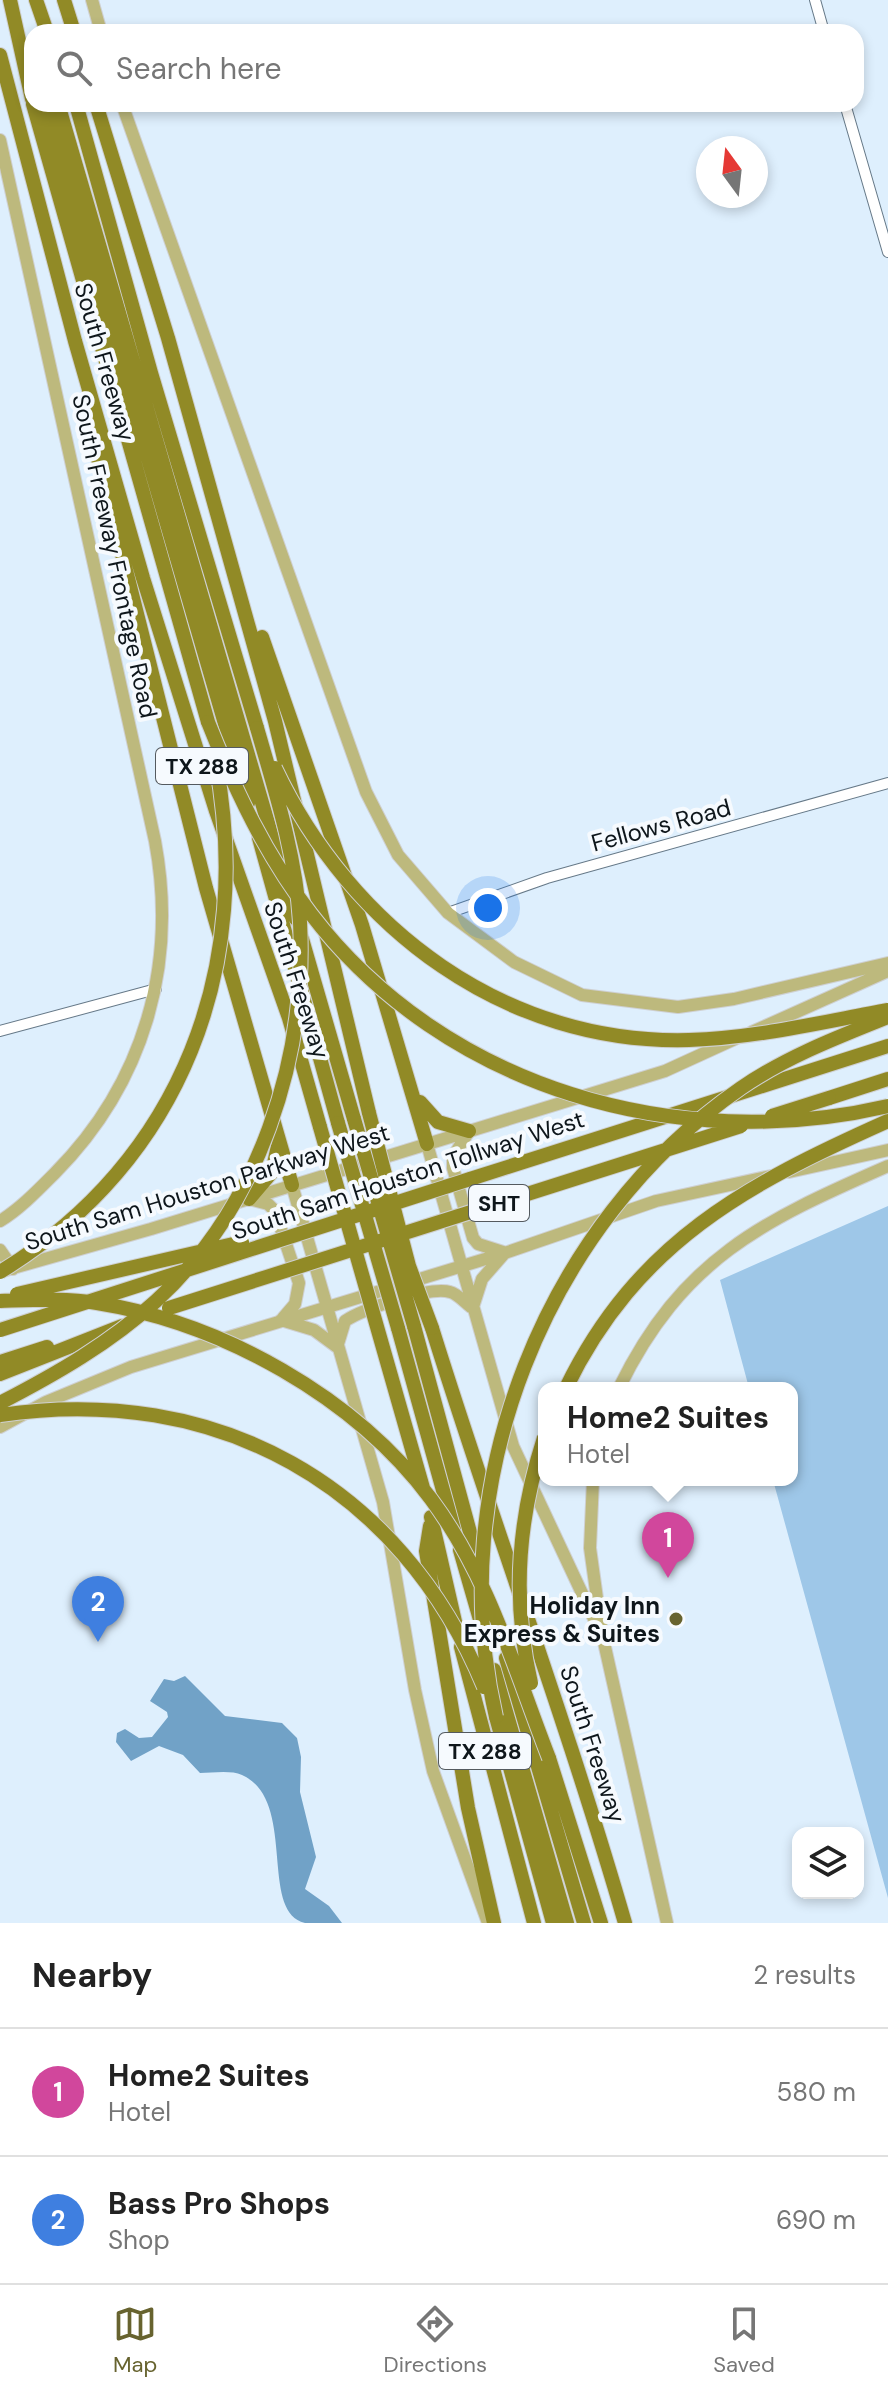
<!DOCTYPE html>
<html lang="en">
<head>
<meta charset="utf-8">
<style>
  :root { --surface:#fff; --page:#f6f6f6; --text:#222; --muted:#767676; --line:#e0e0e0; --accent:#67632f }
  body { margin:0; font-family:"DM Sans",sans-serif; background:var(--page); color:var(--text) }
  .controls { position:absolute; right:24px; bottom:24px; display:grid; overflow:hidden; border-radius:16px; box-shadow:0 4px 12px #0003 }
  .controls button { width:72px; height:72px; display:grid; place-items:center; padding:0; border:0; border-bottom:2px solid var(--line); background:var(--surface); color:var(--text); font:40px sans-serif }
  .compass { position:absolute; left:696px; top:136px; width:72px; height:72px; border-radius:50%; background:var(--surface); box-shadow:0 4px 12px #0003; rotate:345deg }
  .you { position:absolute; left:488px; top:908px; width:28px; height:28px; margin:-20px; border:6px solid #fff; border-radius:50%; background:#1a73e8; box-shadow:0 0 0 12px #1a73e833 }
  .badge { display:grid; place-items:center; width:52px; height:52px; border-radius:50%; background:var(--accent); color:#fff; font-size:26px; font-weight:700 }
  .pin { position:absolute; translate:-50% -66px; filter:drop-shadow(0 2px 4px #0008) }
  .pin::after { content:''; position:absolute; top:42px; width:28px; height:24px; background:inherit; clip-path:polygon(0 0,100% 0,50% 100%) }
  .popup { position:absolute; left:538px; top:1382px; width:260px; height:104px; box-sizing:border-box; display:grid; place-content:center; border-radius:16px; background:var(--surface); filter:drop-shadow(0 2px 6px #0005); font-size:26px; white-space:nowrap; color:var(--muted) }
  .popup b { font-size:30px; color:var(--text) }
  .popup::after { content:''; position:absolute; left:50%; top:100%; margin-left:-16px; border:16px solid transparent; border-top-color:var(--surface) }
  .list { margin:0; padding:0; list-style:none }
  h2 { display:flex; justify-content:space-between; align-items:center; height:104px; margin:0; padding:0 32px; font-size:34px }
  h2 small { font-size:26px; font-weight:400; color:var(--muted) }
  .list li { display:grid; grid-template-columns:52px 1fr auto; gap:24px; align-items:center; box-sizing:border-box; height:128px; padding:0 32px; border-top:2px solid var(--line) }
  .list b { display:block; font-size:30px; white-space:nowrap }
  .list p { margin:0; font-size:26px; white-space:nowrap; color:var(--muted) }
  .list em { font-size:26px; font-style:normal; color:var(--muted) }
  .icon { flex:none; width:44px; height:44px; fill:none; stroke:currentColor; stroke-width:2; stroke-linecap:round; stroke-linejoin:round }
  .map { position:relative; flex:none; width:888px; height:1923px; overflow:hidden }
  .search { position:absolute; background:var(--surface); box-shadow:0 4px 12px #0003; left:24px; right:24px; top:24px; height:88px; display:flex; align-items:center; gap:20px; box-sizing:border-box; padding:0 28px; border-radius:24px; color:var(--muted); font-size:30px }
  .sheet { height:360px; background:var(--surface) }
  nav { display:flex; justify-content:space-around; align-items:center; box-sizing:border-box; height:112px; border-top:2px solid var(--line); background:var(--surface); font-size:22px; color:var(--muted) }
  nav a { display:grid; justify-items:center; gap:4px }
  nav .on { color:var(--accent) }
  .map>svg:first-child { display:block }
  .green { fill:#9ec7e8 }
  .water { fill:#71a2c7 }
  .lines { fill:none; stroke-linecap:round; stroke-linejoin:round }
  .minor-casing { stroke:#667988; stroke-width:12 }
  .major-casing { stroke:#cfd0d1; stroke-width:14 }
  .highway-casing { stroke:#cfd0d1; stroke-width:16 }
  .minor { stroke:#fff; stroke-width:10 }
  .major { stroke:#bdb97d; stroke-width:12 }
  .highway { stroke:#918a26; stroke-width:14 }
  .highway-bridge-casing { stroke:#cfd0d1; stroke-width:16; stroke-linecap:butt }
  .highway-bridge { stroke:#918a26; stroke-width:14 }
  .poi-dot { fill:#67632f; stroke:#f6fafe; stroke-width:3 }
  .labels { text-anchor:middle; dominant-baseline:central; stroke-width:8; stroke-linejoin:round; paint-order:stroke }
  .shield { fill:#f6fafe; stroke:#545a5f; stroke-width:2 }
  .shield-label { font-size:22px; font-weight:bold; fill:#0e161b }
  .street-label { font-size:24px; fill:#0e161b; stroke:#f6fafe }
  .poi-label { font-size:24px; font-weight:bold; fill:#0e161b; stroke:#f6fafe; text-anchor:end }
</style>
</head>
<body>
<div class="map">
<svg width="888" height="1923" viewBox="0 0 888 1923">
  <rect width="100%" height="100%" fill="#deeffd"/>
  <path class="green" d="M888,1206V1898L773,1480H792V1388H749L720,1280Z"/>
  <path class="water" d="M185,1676L225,1716L282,1723L297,1738L301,1757L300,1792L316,1857L305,1889L329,1906L342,1923C331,1923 316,1923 305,1923C258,1912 298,1800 242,1775C231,1770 212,1773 200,1773L183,1755L159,1746L131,1761L116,1742L117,1733L125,1729L139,1738L152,1737L168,1717L167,1712L150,1701L164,1679L174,1681Z"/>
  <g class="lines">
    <defs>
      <path id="minor" d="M815,0L824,32
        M845,104L888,252
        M448,913L547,878L888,783
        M0,1031L156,989"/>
      <path id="major" d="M92,0L101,32
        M122,104L366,792L398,855L448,913L514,962L582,995L678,1007L734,999L888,963
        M0,140L155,841C178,965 144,1083 55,1173C39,1189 20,1209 0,1221
        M752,1032L888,971
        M469,1131L453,1157V1168L473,1238L478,1244L503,1252
        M427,1144L513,1446L603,1638L667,1923
        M789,1172L888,1150
        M292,1185L383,1502L415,1690L433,1771L488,1923
        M249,1199L268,1204L275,1211L299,1283L295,1304L283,1318
        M0,1250L13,1269
        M6,1270L151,1229L665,1071L735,1039
        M473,1307L482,1279L503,1255
        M281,1320L314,1330L337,1347
        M338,1344L345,1321C363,1309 430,1286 450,1292C458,1294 464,1302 471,1307
        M619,1388C682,1259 762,1221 888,1166
        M0,1427L46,1402L131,1367L505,1253L656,1201L771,1176
        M593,1480L590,1548L601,1627"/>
      <path id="highway" d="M10,0L32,99
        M36,0L47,32
        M64,0L74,32
        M0,55L75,341L143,578L216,811L289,1018L320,1127
        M33,104L208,722
        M45,104L248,803
        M58,104L296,919
        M76,104L151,373L257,728
        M96,104L168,338L275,721L369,1113
        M95,422V447L206,888L292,1185
        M262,637L362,925L427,1144
        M259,838L338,1123
        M302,939L354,1119
        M829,1098L888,1079
        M420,1102L438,1122L469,1131
        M470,1179L888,1046
        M249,1199L272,1172L278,1146
        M414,1326L481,1573
        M398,1328L454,1530
        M432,1328C494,1527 567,1722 625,1923
        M0,1362L47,1347
        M0,1374L122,1326
        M431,1517L456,1626
        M430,1526L426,1551L468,1808L494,1923
        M460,1550L481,1623
        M461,1647L534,1923
        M506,1658L584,1923
        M494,1670L567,1923
        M496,1717L553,1923
        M549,1758L601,1923"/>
    </defs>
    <use href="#minor" class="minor-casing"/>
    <use href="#major" class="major-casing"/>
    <use href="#highway" class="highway-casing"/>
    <use href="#minor" class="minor"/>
    <use href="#major" class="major"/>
    <use href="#highway" class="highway"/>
    <defs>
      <path id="highway-bridge" d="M208,722C235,790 266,856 311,914C445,1089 678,1155 888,1106
        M275,768C351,929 506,1045 689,1040C756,1038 822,1022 888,1010
        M369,1113L409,1266L432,1328
        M772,1116L829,1098
        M354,1119L414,1326
        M338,1123L398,1328
        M320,1127L423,1488
        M0,1272C183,1161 255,964 215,758
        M17,1294L242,1242
        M0,1301C32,1300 66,1298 97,1303C222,1323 355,1397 431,1499C489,1577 514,1668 549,1758
        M169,1308L741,1126
        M0,1330L470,1179
        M566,1388C637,1242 747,1184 888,1121
        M0,1403C56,1374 110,1343 156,1301C259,1207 307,1059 300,922C296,856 275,790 257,728
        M0,1415C216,1383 400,1484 484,1687
        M531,1683C512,1602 518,1518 544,1438
        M496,1717C442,1484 545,1223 741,1088C786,1057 838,1037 888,1017"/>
    </defs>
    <use href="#highway-bridge" class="highway-bridge-casing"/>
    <use href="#highway-bridge" class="highway-bridge"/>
  </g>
  <circle class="poi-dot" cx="676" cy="1619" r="8"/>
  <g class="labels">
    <g class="shield">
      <rect x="156" y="748" width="92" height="36" rx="6"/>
      <rect x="469" y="1185" width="60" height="36" rx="6"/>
      <rect x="439" y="1733" width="92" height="36" rx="6"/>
    </g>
    <g class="shield-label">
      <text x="202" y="766">TX 288</text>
      <text x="499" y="1203">SHT</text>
      <text x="485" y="1751">TX 288</text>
    </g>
    <g class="street-label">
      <text transform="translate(105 362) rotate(74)">South Freeway</text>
      <text transform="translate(115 556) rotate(78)">South Freeway Frontage Road</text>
      <text transform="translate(661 825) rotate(-15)">Fellows Road</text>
      <text transform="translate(297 980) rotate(72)">South Freeway</text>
      <text transform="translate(408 1175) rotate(-18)">South Sam Houston Tollway West</text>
      <text transform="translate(207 1187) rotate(-17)">South Sam Houston Parkway West</text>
      <text transform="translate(593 1744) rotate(72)">South Freeway</text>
    </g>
    <g class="poi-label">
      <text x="660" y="1605">Holiday Inn<tspan x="660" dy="28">Express &amp; Suites</tspan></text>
    </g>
  </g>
</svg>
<div class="controls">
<button><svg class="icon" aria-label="layers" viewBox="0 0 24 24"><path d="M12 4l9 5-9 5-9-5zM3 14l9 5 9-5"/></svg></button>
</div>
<svg class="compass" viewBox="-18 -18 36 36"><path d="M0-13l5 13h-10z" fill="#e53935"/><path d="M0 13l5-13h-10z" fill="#767676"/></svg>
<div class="you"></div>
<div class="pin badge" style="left:668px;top:1578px;background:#d1479c">1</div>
<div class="popup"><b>Home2 Suites</b>Hotel</div>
<div class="pin badge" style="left:98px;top:1642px;background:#3f7fe0">2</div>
<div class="search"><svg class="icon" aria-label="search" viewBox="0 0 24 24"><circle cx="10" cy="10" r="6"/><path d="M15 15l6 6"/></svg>Search here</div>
</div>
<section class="sheet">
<h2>Nearby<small>2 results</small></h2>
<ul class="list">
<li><span class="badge" style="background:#d1479c">1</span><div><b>Home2 Suites</b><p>Hotel</p></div><em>580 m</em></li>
<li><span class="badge" style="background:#3f7fe0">2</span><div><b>Bass Pro Shops</b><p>Shop</p></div><em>690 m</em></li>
</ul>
</section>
<nav>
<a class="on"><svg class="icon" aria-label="map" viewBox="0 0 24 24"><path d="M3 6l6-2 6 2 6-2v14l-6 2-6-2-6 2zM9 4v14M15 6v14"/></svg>Map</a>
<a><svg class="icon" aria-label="directions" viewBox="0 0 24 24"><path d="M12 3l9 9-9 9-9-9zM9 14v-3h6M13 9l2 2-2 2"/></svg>Directions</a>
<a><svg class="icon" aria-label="saved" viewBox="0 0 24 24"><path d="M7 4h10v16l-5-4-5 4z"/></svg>Saved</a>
</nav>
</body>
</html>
